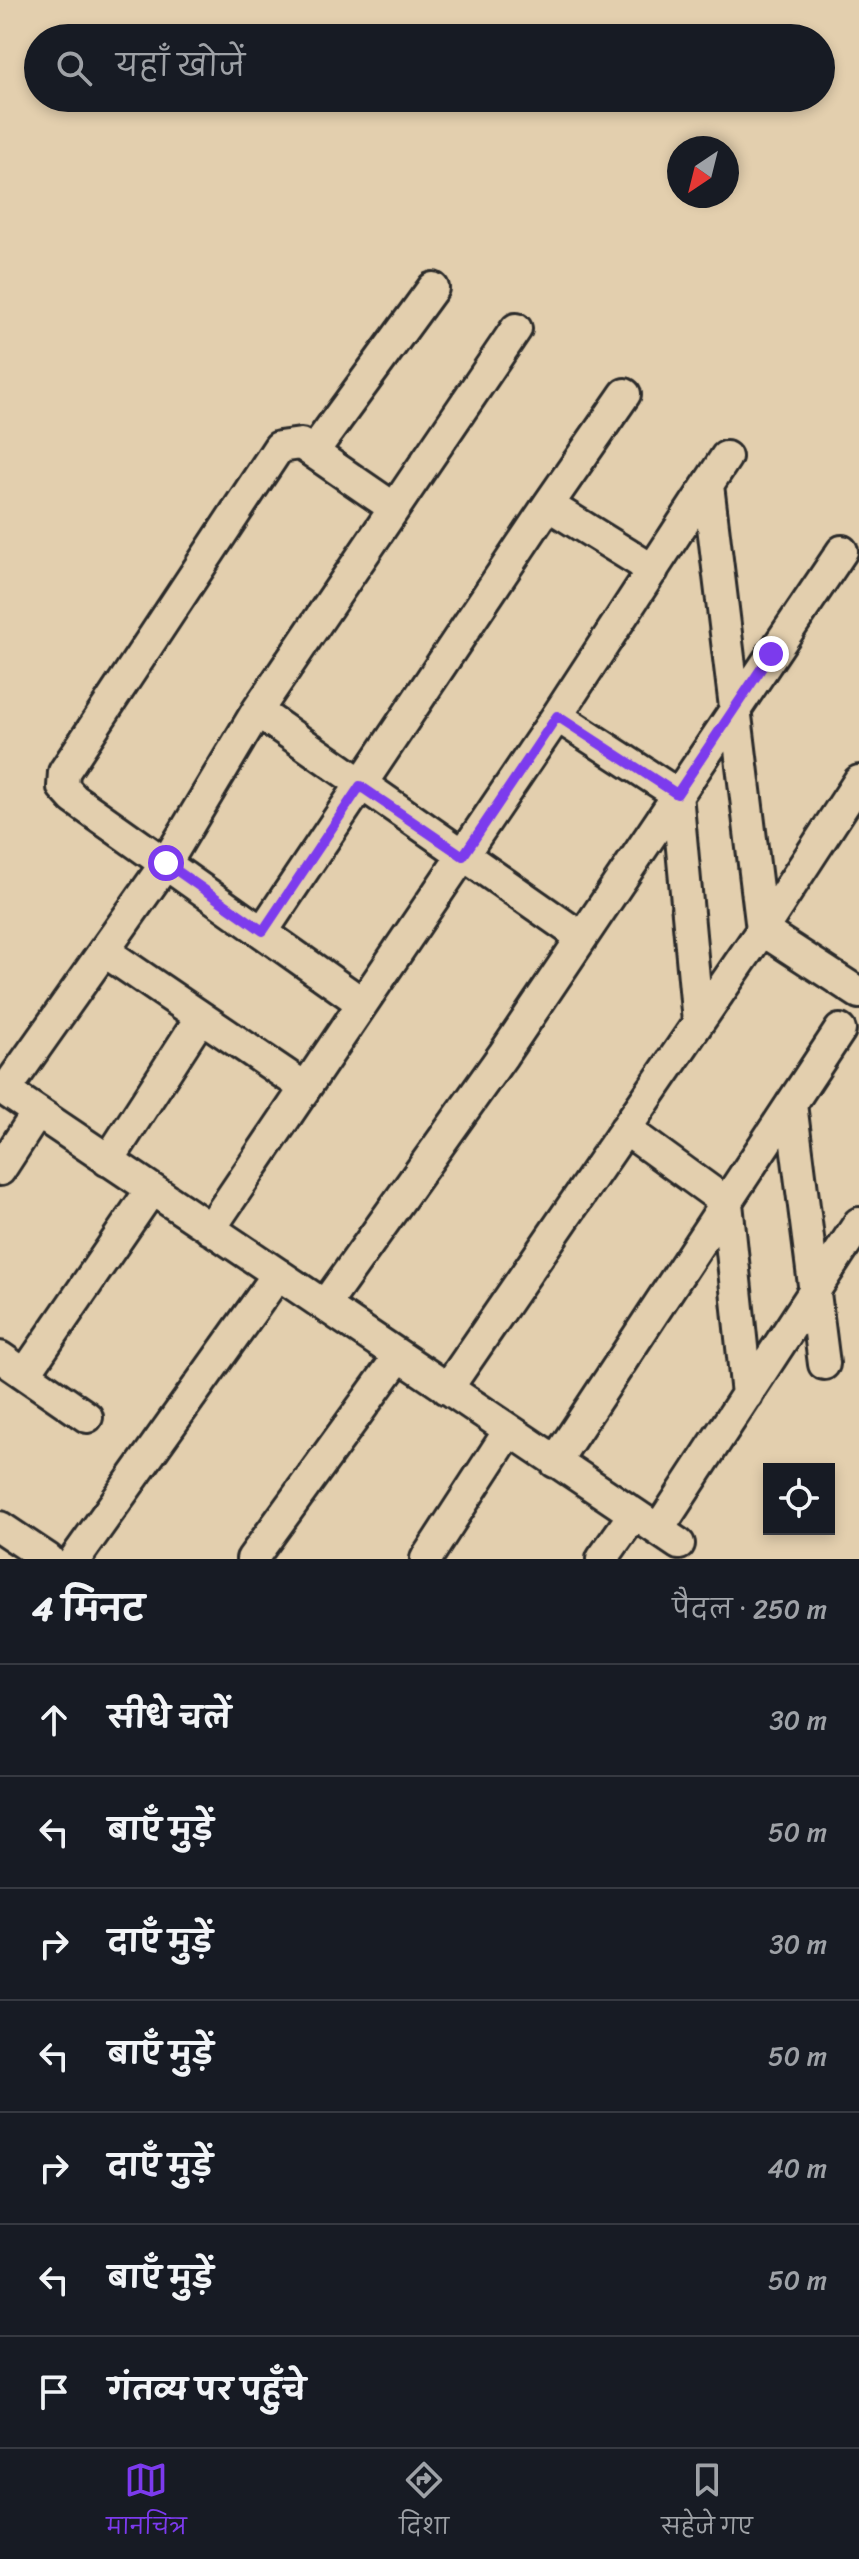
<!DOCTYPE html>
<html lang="hi">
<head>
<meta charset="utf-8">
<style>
  :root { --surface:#171b24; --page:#20242c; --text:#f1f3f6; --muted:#9ea1a6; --line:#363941; --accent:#7c3aed }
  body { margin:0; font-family:Sriracha,"Playpen Sans Deva",sans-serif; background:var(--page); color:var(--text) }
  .controls { position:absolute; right:24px; bottom:24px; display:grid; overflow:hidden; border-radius:0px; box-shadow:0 4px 12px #0003 }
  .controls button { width:72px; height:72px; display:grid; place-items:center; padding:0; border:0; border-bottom:2px solid var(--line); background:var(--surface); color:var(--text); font:40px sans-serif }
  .compass { position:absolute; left:667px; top:136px; width:72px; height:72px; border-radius:50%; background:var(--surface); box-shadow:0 4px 12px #0003; rotate:215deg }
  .stop { position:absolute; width:24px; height:24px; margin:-18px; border:6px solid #7c3aed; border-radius:50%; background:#fff }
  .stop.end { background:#7c3aed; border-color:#fff; box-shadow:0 2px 8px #0008 }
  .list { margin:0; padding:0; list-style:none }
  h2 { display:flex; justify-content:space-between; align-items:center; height:104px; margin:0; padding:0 32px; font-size:34px }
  h2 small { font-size:26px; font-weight:400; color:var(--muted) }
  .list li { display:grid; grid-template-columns:52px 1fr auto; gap:24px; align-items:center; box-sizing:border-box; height:112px; padding:0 32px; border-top:2px solid var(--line) }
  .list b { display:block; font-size:30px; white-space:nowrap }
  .list em { font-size:26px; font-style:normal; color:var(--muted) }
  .icon { flex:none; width:44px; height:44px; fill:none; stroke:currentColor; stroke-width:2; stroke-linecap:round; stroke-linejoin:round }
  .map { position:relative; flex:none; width:859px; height:1559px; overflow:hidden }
  .search { position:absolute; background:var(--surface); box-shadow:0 4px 12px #0003; left:24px; right:24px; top:24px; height:88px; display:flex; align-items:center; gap:20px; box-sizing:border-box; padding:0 28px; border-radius:44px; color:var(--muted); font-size:30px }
  .sheet { height:888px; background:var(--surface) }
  nav { display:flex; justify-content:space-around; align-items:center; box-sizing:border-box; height:112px; border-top:2px solid var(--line); background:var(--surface); font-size:22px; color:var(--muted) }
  nav a { display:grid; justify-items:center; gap:4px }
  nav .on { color:var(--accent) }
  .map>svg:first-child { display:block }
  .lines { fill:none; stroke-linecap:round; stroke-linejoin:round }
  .minor-casing { stroke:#2b2b2b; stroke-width:36 }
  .minor { stroke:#e3cfae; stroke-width:30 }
  .route { stroke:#7c3aed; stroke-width:10 }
</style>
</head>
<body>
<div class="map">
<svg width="859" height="1559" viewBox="0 0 859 1559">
  <rect width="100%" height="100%" fill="#e3cfae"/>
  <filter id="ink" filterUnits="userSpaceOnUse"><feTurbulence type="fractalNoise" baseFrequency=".0125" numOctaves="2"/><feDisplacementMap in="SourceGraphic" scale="16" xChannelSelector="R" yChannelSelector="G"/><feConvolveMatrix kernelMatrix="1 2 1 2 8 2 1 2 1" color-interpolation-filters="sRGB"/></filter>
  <g filter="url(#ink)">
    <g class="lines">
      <defs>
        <path id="minor" d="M625,394L548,505L653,570
          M313,452L433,288
          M708,485L762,930
          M257,711L581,937
          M762,930L859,993
          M263,931L548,505
          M104,951L304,1087
          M362,1003L74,799L63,787L64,772L279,447L301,444L394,508
          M698,1022L677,794L557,716L726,457
          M0,1087L679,1544
          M5,1091L166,863L257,711L516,329
          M791,1104L824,1364
          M625,1129L727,1203L747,1395
          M108,1161L201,1017
          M0,1170L37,1113
          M210,1229L557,716
          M325,1305L503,1055L842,551
          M0,1357L87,1417
          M25,1374L151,1190
          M447,1389L762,930L859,781
          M555,1462L840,1030
          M0,1527L48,1559
          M658,1530L859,1223
          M75,1559L278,1274
          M252,1559L399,1356
          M426,1559L509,1431
          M602,1559L634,1514"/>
      </defs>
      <use href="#minor" class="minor-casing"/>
      <use href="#minor" class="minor"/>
    </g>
  </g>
  <g class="lines" filter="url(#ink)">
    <path class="route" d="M166,863L263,931L360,786L463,856L557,716L677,794L771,654"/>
  </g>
</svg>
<div class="controls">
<button><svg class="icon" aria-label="locate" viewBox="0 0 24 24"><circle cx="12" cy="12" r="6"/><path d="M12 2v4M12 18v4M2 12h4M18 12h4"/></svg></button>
</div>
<svg class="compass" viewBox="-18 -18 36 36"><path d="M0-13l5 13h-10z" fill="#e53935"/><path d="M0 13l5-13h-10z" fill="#9ea1a6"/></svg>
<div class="stop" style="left:166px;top:863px"></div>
<div class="stop end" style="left:771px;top:654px"></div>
<div class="search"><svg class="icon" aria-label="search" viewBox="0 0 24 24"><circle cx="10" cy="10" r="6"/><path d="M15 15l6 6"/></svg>यहाँ खोजें</div>
</div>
<section class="sheet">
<h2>4 मिनट<small>पैदल · 250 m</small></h2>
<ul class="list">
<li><svg class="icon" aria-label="ahead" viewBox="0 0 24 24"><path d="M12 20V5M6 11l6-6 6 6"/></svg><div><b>सीधे चलें</b></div><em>30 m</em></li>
<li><svg class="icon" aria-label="left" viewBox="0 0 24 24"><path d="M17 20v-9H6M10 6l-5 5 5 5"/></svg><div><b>बाएँ मुड़ें</b></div><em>50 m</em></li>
<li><svg class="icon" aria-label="right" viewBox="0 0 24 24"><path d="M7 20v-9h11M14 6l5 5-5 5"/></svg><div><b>दाएँ मुड़ें</b></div><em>30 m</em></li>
<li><svg class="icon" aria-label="left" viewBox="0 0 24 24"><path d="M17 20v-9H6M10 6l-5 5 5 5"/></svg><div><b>बाएँ मुड़ें</b></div><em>50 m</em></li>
<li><svg class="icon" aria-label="right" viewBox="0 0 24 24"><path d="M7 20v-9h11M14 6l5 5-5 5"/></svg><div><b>दाएँ मुड़ें</b></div><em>40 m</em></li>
<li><svg class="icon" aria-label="left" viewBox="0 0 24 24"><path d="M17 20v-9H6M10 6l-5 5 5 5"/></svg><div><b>बाएँ मुड़ें</b></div><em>50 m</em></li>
<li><svg class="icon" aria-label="arrive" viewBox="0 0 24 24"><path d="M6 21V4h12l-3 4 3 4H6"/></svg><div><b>गंतव्य पर पहुँचे</b></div></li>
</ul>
</section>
<nav>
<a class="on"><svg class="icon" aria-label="map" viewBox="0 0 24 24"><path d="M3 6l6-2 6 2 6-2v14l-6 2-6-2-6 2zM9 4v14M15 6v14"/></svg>मानचित्र</a>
<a><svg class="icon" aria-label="directions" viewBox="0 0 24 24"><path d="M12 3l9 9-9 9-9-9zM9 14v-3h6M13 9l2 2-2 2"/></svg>दिशा</a>
<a><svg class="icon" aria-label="saved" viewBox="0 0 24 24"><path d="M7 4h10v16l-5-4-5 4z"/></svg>सहेजे गए</a>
</nav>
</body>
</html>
